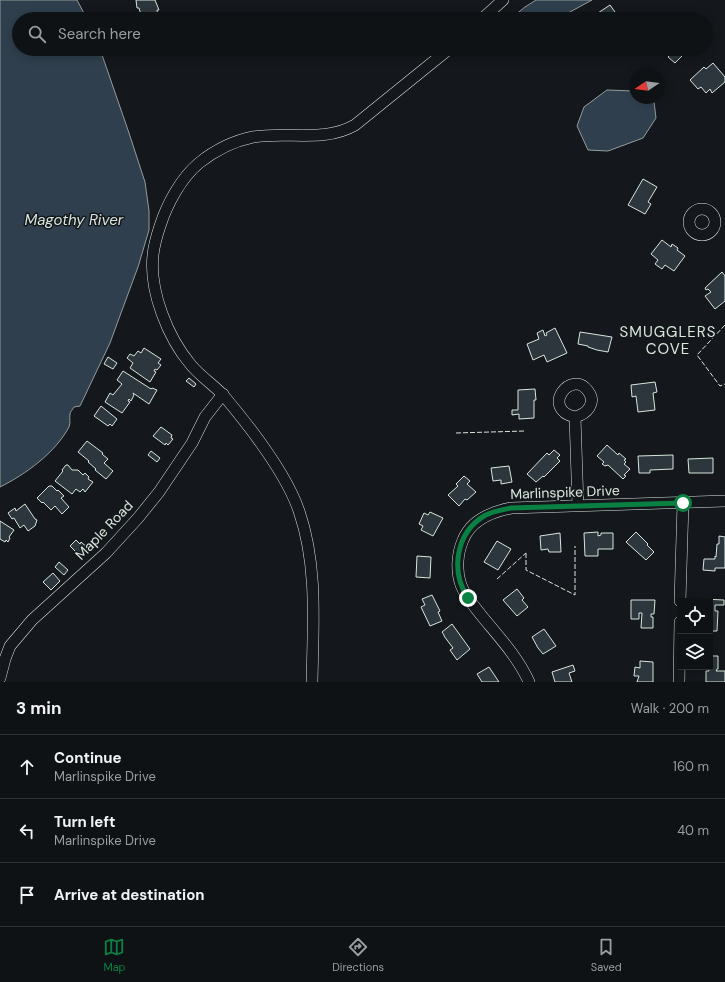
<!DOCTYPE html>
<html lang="en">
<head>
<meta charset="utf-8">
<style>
  :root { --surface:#0f1215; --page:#1d2022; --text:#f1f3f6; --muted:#9b9ea0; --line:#2f3234; --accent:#0b8043 }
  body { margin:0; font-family:"DM Sans",sans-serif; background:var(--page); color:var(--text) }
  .controls { position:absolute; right:12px; bottom:12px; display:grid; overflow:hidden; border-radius:0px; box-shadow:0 2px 10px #0003 }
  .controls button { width:36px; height:36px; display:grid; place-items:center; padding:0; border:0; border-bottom:1px solid var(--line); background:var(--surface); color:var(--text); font:20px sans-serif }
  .compass { position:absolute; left:629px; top:68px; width:36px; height:36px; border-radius:50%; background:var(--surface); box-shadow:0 2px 10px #0003; rotate:257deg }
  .stop { position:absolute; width:12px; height:12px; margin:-9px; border:3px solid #0b8043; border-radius:50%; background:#fff }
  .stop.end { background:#0b8043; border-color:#fff; box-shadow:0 1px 4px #0008 }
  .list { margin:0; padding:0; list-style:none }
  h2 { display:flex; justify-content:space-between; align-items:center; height:52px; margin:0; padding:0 16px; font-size:17px }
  h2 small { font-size:13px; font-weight:400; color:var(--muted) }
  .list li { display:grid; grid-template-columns:26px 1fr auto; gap:12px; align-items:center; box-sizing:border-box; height:64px; padding:0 16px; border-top:1px solid var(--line) }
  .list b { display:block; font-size:15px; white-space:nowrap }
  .list p { margin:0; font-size:13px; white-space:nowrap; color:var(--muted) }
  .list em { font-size:13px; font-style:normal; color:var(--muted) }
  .icon { flex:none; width:22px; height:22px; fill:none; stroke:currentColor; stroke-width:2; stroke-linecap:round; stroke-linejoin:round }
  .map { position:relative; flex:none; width:725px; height:682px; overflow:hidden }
  .search { position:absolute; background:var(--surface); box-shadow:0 2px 10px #0003; left:12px; right:12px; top:12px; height:44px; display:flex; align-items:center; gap:10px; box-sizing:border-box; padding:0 14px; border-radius:22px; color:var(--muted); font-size:15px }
  .sheet { height:244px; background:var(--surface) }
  nav { display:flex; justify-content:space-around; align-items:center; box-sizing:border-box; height:56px; border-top:1px solid var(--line); background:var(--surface); font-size:11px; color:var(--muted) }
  nav a { display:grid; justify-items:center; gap:2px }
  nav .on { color:var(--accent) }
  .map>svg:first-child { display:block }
  .water { fill:#2f3f4d; stroke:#939e99 }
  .building { fill:#2c363c; stroke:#d8e6dc }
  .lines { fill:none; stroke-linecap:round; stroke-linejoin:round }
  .minor-casing { stroke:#d8e6dc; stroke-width:12 }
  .minor { stroke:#14181c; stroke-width:11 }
  .fence { stroke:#d8e6dc; stroke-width:1; stroke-dasharray:5 2; stroke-linecap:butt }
  .route { stroke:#0b8043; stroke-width:5 }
  .labels { text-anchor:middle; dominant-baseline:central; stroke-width:3; stroke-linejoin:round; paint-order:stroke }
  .street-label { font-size:14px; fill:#d8e6dc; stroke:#14181c }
  .water-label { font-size:15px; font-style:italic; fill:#d8e6dc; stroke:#14181c }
  .neighbourhood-label { font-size:15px; letter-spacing:1px; fill:#d8e6dc; stroke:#14181c }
</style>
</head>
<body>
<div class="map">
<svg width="725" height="682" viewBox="0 0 725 682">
  <rect width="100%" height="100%" fill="#14181c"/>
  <path class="water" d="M0,0H77L87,19H19V49H100L129,133L145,182L149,211V230L138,267L121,313L110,343L80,406L74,407C73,409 70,412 70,414C69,419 71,422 69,427C55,453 26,474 0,487Z
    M536,0H592L557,19H510L525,7Z
    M607,90L635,91V98H647L654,102L656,118L643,138L608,151L588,150L577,126L584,107Z"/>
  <path class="building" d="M136,0H155L159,10H157L158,19H144L143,14L141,15L139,8H137Z
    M610,5L620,19H597L595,15Z
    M676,49H678L684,54L675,63L668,57Z
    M713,63L725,77V82L712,93L710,89L706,93L701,87L698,89L690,80L704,67L706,69Z
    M643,179L657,187L648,202L651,204L645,214L628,205Z
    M662,240L671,247L672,244L678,248L677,250L685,256L674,271L665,265L662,269L655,264L658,260L651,254Z
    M722,272L725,276V301L715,309L705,296L711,292L708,289L706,290L705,288Z
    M555,328L567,353L547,362L544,355L533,360L527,344L539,339L537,333L543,330L545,336L547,335L546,333Z
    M580,332L612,337L608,352L597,350L588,347V346L578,344Z
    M144,348L161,359L158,363L161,365L157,370L155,369L154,371L156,372L150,382L130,368L133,363L127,358L130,354L134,356L138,351L141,353Z
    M108,357L117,363L113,369L104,364Z
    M123,371L151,389L152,388L157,390L149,404L133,393L134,395L131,401L129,399L128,401L130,402L122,413L105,402L110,393L113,395L122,384L117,380Z
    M189,378L196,384L194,387L186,381Z
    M655,382L657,392L653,393L655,410L638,412L636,396L632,397L631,385Z
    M535,389L536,400H534V418L519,419V414L512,415V410H518V390Z
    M101,406L117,419L112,426L110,424L108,426L94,416Z
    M161,427L172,435L171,438L173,439L168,445L166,443L165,445L153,436Z
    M87,441L103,453L102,454L108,459L104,463L113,471L106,479L95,470L96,469L88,462L89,461L78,452Z
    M607,445L618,455L619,453L626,459L624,460L626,462L624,464L630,469L624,475L626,476L623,479L608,465L605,466L602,464L604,462L597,456Z
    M554,450L560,455L557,458L560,461L544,477L543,476L536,482L527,474L547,453L549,455Z
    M151,451L160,458L157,462L148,455Z
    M673,455V469L650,470V473H639L638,456Z
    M713,458V473H689L688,459Z
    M66,465H68L72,470H78L83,475L85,473L89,477L88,479L93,482L85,492L83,489L80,492L76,489L72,494L55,481L63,471L62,470Z
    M509,466L512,482L501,484V480L493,481L491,468Z
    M464,476L470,481L467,484L476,492L467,500L465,499L459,506L448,495L458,486L456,484Z
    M49,486H52L57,491L58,490L64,496L61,498L69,507L62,514L55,506L51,510L43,502L42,503L37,498Z
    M25,504L35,519L37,520L35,526L28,531L24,525L20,528L14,518L12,519L8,513L15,508L16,511Z
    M430,512L443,518L433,536L421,530L423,526L419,524L424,513L428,515Z
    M0,521L14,530L9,537L10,538L8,542L6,540L5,542L0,539Z
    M598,532V536L601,535V533H613V549H598V556H585L584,533Z
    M636,532L648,544L647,545L654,552L646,560L626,542Z
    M560,533L561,552H549L548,549L541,550L540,536Z
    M719,536L725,537V568H715V571L703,570L704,559H715V556L716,557L717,544H719Z
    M76,540L80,544L81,542L88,548L80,556L70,546Z
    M497,541L511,549L498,570L484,562Z
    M417,556L431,557L430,578L416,577Z
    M59,562L68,570L64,575L55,567Z
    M53,573L60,581L51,590L43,582Z
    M517,589L524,598L522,600L528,607L517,616L503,600Z
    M432,595L440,611L438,612L442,621L430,626L421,607L425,605L422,599Z
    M703,599L724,600V605H715V611H718L717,631H710V601H703Z
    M631,600H655L654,614H651V617H653V628H641L642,613H639V619H631Z
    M452,624L470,649L457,660L450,650L453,648L444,636V635L442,632Z
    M544,629L556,646L543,654L538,648L532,637Z
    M710,656H718V669H717L716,671H725V682H706V671H709V668L706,667H710Z
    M640,661L653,662V682H637L639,676H634L635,667L640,668Z
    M573,665L575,671L569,673L572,682H555L552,672Z
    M489,667L499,682H482L477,674Z"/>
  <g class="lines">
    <defs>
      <path id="minor" d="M482,19L503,0
        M689 222a13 13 0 1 1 26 0a13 13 0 1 1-26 0Z
        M575,417C540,409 571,368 588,391C597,403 587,414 575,417L578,506
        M680,601L683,503
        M0,678L5,659L10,646L32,620L106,553L138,518L159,492L192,443L205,417L223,394
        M312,682C313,625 318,566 299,511C286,473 250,427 224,396C214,385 201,377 191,365C168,338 149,291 153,255C154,245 157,235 160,226C167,204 181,178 199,163C214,151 233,141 253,137C287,131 324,143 355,125L449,49
        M529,682C518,657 498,636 481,615C474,606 465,596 461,585C456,571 457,554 463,540C471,520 491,512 511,508L725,501
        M679,682L680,622"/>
    </defs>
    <use href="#minor" class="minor-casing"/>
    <use href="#minor" class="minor"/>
    <path class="fence" d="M725,325L697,355L720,386L725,384
      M456,433L525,431
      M526,553V570L575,595V546
      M497,579L526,553"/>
  </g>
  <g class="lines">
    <path class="route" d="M468,598C450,571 456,533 484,516C493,511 502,510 511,508L683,503"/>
  </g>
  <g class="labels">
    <g class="street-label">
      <text transform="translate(565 492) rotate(-2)">Marlinspike Drive</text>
      <text transform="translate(104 530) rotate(-46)">Maple Road</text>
    </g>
    <g class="water-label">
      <text x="74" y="220">Magothy River</text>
    </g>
    <g class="neighbourhood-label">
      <text x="668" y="332">SMUGGLERS<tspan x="668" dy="17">COVE</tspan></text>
    </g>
  </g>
</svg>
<div class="controls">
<button><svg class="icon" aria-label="locate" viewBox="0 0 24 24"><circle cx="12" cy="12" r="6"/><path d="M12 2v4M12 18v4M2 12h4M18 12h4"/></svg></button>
<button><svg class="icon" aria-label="layers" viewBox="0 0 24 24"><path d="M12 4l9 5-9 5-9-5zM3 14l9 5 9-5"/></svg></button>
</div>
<svg class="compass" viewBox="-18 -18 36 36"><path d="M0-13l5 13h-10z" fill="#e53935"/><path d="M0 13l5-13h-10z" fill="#9b9ea0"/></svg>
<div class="stop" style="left:683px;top:503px"></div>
<div class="stop end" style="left:468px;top:598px"></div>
<div class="search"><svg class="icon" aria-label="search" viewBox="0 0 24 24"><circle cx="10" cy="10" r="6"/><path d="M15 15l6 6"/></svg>Search here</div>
</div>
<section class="sheet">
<h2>3 min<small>Walk · 200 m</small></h2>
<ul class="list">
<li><svg class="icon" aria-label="ahead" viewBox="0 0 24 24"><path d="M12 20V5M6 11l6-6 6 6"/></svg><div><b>Continue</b><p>Marlinspike Drive</p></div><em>160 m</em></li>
<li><svg class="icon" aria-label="left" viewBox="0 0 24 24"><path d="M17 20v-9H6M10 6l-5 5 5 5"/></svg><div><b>Turn left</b><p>Marlinspike Drive</p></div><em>40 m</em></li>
<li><svg class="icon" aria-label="arrive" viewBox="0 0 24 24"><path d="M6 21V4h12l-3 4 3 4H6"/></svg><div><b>Arrive at destination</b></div></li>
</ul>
</section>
<nav>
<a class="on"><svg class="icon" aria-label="map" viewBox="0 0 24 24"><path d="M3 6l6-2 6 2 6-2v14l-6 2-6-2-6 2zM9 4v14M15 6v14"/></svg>Map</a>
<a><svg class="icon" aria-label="directions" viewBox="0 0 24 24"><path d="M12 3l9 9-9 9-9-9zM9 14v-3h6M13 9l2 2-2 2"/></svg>Directions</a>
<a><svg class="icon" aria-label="saved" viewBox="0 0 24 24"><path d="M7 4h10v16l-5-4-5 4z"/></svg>Saved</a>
</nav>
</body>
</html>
